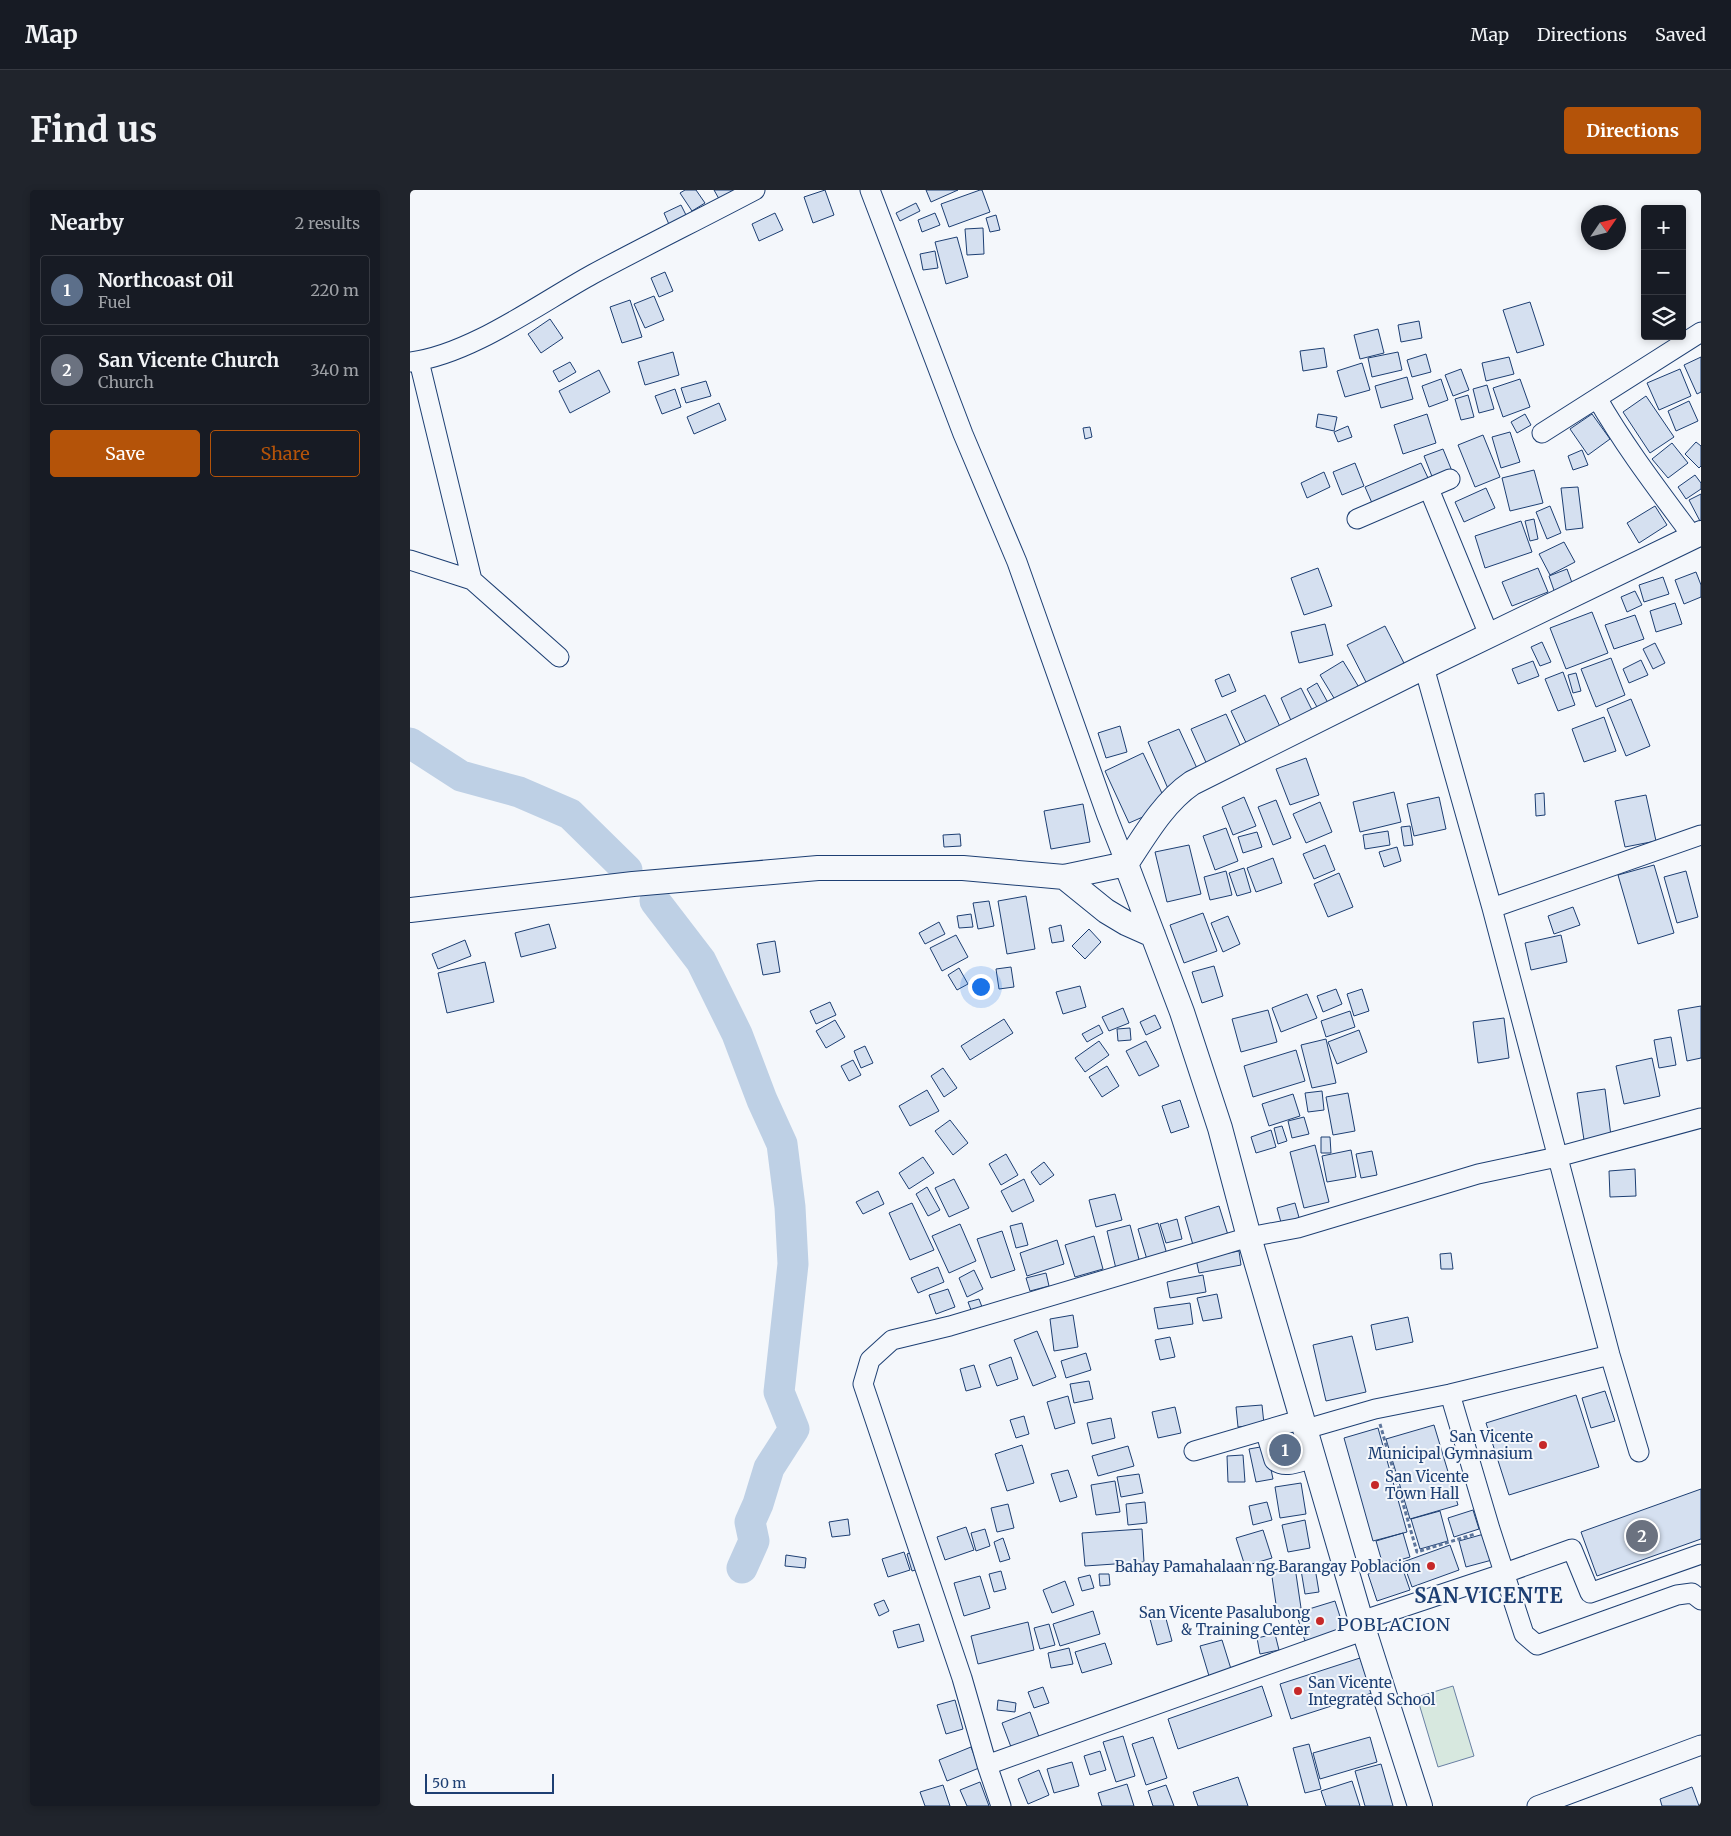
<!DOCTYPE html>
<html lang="en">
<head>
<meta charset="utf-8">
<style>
  :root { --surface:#171b24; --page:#20242c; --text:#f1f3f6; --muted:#9ea1a6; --line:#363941; --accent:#b45309 }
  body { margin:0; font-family:Merriweather,serif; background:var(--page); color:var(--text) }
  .controls { position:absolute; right:15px; top:15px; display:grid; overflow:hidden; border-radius:5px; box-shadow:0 2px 8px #0003 }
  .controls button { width:45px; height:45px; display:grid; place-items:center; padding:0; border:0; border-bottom:1px solid var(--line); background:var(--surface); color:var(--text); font:25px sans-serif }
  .compass { position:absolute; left:1171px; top:15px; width:45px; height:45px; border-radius:50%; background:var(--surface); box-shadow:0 2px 8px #0003; rotate:55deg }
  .scale { position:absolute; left:15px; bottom:12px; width:129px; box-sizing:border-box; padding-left:5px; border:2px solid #1d3f73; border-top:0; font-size:14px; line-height:18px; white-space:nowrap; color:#1d3f73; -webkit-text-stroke:4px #f4f7fb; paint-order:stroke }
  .you { position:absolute; left:570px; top:796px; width:18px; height:18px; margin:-12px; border:4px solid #fff; border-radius:50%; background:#1a73e8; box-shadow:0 0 0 8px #1a73e833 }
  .badge { display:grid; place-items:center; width:32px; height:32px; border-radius:50%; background:var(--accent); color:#fff; font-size:16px; font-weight:700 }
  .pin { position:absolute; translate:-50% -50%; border:2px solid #fff; box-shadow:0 1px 5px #0006 }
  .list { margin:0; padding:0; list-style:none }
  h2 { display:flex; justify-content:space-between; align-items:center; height:65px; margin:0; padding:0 20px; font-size:21px }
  h2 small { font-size:16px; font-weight:400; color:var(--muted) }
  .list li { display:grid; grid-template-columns:32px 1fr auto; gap:15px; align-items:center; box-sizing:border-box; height:70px; margin:0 10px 10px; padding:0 10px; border:1px solid var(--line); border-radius:5px }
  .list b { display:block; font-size:19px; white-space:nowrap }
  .list p { margin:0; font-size:16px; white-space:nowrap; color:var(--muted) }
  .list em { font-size:16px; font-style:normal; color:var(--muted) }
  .actions { display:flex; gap:10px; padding:15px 20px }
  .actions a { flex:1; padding:11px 0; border:1px solid var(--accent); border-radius:5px; text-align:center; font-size:18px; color:var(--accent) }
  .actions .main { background:var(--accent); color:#fff }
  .icon { flex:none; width:28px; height:28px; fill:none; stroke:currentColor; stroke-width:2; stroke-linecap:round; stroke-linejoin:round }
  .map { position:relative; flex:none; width:1291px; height:1616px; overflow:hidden; border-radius:5px }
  header { display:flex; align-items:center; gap:30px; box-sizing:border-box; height:70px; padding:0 25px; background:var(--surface); border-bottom:1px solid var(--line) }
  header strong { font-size:24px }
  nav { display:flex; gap:28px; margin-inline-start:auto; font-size:18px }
  .intro { display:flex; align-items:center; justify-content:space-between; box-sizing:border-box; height:120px; padding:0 30px }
  h1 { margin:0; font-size:35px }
  .button { padding:12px 22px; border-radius:5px; background:var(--accent); color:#fff; font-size:18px; font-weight:700 }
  main { display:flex; gap:30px; padding:0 30px }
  aside { flex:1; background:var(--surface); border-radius:5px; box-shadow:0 2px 8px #0003 }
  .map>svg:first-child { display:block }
  .green { fill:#d7e8df; stroke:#687fa3 }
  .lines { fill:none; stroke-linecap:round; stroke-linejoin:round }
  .river { stroke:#bed0e5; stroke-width:31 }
  .building { fill:#d5e0f0; stroke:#1d3f73 }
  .minor-casing { stroke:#1d3f73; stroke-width:21 }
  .major-casing { stroke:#1d3f73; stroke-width:26 }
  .path { stroke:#5e769c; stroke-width:3; stroke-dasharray:4 2.5; stroke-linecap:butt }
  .minor { stroke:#f4f7fb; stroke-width:19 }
  .major { stroke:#f4f7fb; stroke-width:24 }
  .poi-dot { fill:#c62828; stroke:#f4f7fb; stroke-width:2 }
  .labels { text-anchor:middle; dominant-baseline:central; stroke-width:4; stroke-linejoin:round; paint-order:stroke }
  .poi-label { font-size:15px; fill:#1d3f73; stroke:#f4f7fb; text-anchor:end }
  .quarter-label { font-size:18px; letter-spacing:1px; fill:#1d3f73; stroke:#f4f7fb }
  .district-label { font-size:20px; font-weight:bold; letter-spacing:1px; fill:#1d3f73; stroke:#f4f7fb }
</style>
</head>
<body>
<header>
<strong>Map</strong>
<nav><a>Map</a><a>Directions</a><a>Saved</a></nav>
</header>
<div class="intro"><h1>Find us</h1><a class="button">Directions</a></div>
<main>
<aside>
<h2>Nearby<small>2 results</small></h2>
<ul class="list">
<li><span class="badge" style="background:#5c6f8a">1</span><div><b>Northcoast Oil</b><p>Fuel</p></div><em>220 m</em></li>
<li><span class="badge" style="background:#6b7280">2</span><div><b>San Vicente Church</b><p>Church</p></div><em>340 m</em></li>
</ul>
<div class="actions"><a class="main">Save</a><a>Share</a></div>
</aside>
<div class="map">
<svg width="1291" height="1616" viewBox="0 0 1291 1616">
  <rect width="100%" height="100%" fill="#f4f7fb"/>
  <path class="green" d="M1043,1496L1064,1566L1028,1577L1007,1507Z"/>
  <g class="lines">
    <path class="river" d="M0,553L51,586L109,602L160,624L217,680
      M245,711L291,771L327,844L352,910L372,954L380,1017L383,1074L369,1202L384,1239L359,1278L348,1314L340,1332L344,1351L332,1378"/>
  </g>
  <path class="building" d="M275,0H286L295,13L282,21L270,3Z
    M304,0H331L313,16Z
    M415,0L424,25L403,33L394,7Z
    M516,0H548L521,12Z
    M570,0H572L580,22L539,37L531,14Z
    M506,13L510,21L490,31L486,23Z
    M271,15L279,31L261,39L254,23Z
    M365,23L373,40L349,51L342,34Z
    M525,23L530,35L512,42L508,30Z
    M586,25L590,40L580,42L576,28Z
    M573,38L574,64L557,65L555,39Z
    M547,47L558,87L536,94L525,52Z
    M525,61L528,78L513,80L510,64Z
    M255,82L263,101L249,107L241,88Z
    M244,106L254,130L235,138L224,114Z
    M220,110L232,147L212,153L200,117Z
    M1120,112L1134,155L1107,163L1093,120Z
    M140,129L153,148L131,163L118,144Z
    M1009,131L1012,148L991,152L988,135Z
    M968,139L974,163L950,169L944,145Z
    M914,158L917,177L893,181L890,161Z
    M263,162L269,185L235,195L228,172Z
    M988,162L992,180L962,187L958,168Z
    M1016,164L1021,182L1002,187L997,170Z
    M1099,167L1104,184L1076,191L1072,173Z
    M1291,167V202L1287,204L1274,175Z
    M160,172L166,182L149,192L143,181Z
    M952,173L960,200L935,207L927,181Z
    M1051,179L1059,200L1043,206L1035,185Z
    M1270,179L1281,206L1249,220L1237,193Z
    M189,180L200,202L160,223L149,201Z
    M997,187L1003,209L971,218L965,196Z
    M1031,189L1038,210L1019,217L1012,196Z
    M1110,189L1120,217L1093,227L1083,198Z
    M296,191L301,206L276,213L271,198Z
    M1077,195L1084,219L1069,223L1063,199Z
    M265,199L271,217L252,224L245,206Z
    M1058,205L1064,227L1051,230L1045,209Z
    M1236,206L1264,247L1240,263L1213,222Z
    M1279,211L1288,231L1266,241L1258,221Z
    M309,213L316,230L284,244L277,227Z
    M908,224L927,227L924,241L906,237Z
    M1017,224L1026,253L993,264L984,235Z
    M1115,224L1121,235L1107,243L1101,232Z
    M1182,224L1200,249L1178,265L1160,239Z
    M938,236L942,247L928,252L924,242Z
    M680,237L682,247L675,249L673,238Z
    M1100,242L1110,272L1091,278L1082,247Z
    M1073,245L1090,287L1065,297L1048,255Z
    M1286,252L1291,256V276L1289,278L1275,264Z
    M1262,253L1278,273L1258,288L1242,269Z
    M1033,259L1042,281L1023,289L1014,266Z
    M1172,260L1178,275L1163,280L1158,266Z
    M945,273L954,296L932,305L923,282Z
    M1011,273L1019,290L962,313L955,297Z
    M1124,280L1133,313L1100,321L1092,288Z
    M914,282L920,297L897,308L891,293Z
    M1285,285L1291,293V299L1276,309L1268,297Z
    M1168,297L1173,338L1156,340L1151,298Z
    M1076,298L1085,318L1054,332L1045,312Z
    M1291,304V333L1279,310Z
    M1140,316L1151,343L1137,349L1126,322Z
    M1245,316L1257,335L1229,353L1217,333Z
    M1124,329L1128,349L1120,351L1115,331Z
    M1111,331L1122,362L1075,378L1065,346Z
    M1154,352L1165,372L1140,385L1129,364Z
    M908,378L922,416L894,425L881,388Z
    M1128,378L1138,402L1102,416L1092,392Z
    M1157,379L1165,401L1147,409L1139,386Z
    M1286,382L1291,395V407L1274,414L1265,390Z
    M1253,387L1259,404L1234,412L1229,395Z
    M1225,401L1232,415L1217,422L1211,407Z
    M1265,413L1272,434L1246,442L1240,421Z
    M1182,422L1198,463L1156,479L1140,438Z
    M1225,425L1234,449L1204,459L1195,435Z
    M915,434L923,465L889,473L881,442Z
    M975,436L996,477L958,496L937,455Z
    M1132,452L1141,472L1130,476L1121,457Z
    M1245,453L1255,473L1243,479L1233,459Z
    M1201,468L1215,505L1186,517L1171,479Z
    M1231,470L1238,485L1219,493L1213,479Z
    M933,471L950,499L927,513L910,485Z
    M1123,471L1129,486L1108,494L1102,479Z
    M1153,482L1165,515L1148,521L1135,489Z
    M1166,483L1171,501L1163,503L1158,485Z
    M819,484L826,501L812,507L805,490Z
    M907,493L922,520L912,526L897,499Z
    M891,498L904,524L883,535L871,508Z
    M855,505L873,543L839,559L821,521Z
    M1221,509L1240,556L1216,566L1197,519Z
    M816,524L834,564L799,579L781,539Z
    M1194,527L1206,561L1174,572L1162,539Z
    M710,536L717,562L696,568L688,543Z
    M769,539L791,587L759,601L738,552Z
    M733,563L758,616L719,633L695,581Z
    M896,568L909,605L880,615L866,579Z
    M984,602L991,632L950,642L943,612Z
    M1134,603L1135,625L1126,626L1125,604Z
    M1236,605L1246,651L1215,657L1205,611Z
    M834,607L846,636L823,645L812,617Z
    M1029,607L1036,639L1004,646L997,614Z
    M866,610L881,648L863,655L848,617Z
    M910,612L922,642L896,653L883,624Z
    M673,614L680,652L641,659L634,621Z
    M1000,636L1003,655L994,656L991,637Z
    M816,638L828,671L805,680L793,646Z
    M978,641L980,655L955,659L953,645Z
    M847,642L852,657L833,663L828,647Z
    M550,644L551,656L534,657L533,645Z
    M779,655L791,704L757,712L745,662Z
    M915,655L925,680L904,689L893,664Z
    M987,657L991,671L974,677L969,662Z
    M863,668L872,693L846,702L837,678Z
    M1244,675L1264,743L1228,754L1208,685Z
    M834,678L841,702L827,706L819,683Z
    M816,681L822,705L800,710L794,687Z
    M1276,681L1288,727L1267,733L1254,687Z
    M929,683L943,717L918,727L904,694Z
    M616,706L625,759L597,764L588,711Z
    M579,711L584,736L568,739L563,713Z
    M1163,717L1170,735L1144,744L1138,726Z
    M793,723L807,761L774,773L760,735Z
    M561,724L563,737L549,738L547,726Z
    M818,726L830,754L813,762L801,733Z
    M529,732L535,744L515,754L509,743Z
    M139,734L146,758L111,767L105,743Z
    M651,735L654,751L642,753L639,738Z
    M679,739L691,752L675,769L662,756Z
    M546,745L558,767L532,781L520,758Z
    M1151,745L1157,772L1121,780L1115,753Z
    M55,750L61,766L28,779L22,764Z
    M365,751L370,782L353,785L347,754Z
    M75,772L84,812L37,823L28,783Z
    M804,776L813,806L792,813L782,782Z
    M601,777L604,797L589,799L586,779Z
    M549,778L558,794L547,800L538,785Z
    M670,796L676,817L653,824L646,802Z
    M926,799L932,814L913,822L907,806Z
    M952,799L959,821L944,826L937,804Z
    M897,804L907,828L871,842L862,818Z
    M420,812L426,825L406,834L400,821Z
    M1291,816V868L1277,871L1268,820Z
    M713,818L719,833L699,841L692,827Z
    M858,820L867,852L831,862L822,829Z
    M940,821L945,837L916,847L911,831Z
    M745,825L751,838L736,845L730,832Z
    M1094,828L1099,868L1068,873L1063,832Z
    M594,829L603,843L560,870L551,856Z
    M425,830L435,847L416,858L406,841Z
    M689,835L693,843L677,852L672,844Z
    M720,838L721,850L708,851L707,839Z
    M949,840L957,862L927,874L918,852Z
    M1261,847L1266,875L1249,878L1244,850Z
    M916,849L926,893L902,898L891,855Z
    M689,851L699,865L675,882L665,868Z
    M736,851L749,876L729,886L716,861Z
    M455,856L463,873L451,878L444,861Z
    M886,860L895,891L843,907L834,876Z
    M1242,868L1250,906L1214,914L1206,876Z
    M443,870L451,885L439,891L431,876Z
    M697,876L709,896L692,907L679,887Z
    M533,878L547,898L534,907L521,886Z
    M1195,899L1201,946L1174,950L1167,903Z
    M517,900L529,921L500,936L489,916Z
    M912,901L914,920L898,922L895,903Z
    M938,903L945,941L923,945L916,907Z
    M883,904L890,926L859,936L852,914Z
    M770,910L779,937L761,943L752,916Z
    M894,927L899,944L882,948L878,931Z
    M540,930L558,953L543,965L525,941Z
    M872,936L877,951L868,954L864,938Z
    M861,940L866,957L846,963L841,947Z
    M911,947H920L921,963H911Z
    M905,955L919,1012L894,1018L880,962Z
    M941,960L946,987L917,992L912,966Z
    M962,961L967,985L951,988L946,964Z
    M596,964L608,985L591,995L579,974Z
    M513,967L524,983L499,999L489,983Z
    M634,972L644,985L630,995L621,982Z
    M1225,979L1226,1006L1200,1007L1199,981Z
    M544,989L559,1018L539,1027L525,998Z
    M614,989L624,1011L602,1022L591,1001Z
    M517,997L530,1020L518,1026L506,1004Z
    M468,1001L474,1014L453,1024L446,1012Z
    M705,1004L712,1030L686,1037L679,1010Z
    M502,1013L524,1060L500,1070L479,1023Z
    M885,1013L890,1031L872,1036L867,1018Z
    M809,1016L818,1045L783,1055L775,1027Z
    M767,1029L772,1049L756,1053L750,1034Z
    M612,1033L618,1055L606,1058L600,1036Z
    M748,1033L758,1068L738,1073L728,1039Z
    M550,1034L566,1071L539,1083L522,1046Z
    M720,1035L731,1077L707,1083L697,1041Z
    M592,1041L605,1080L581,1088L567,1049Z
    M684,1046L693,1079L665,1087L655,1055Z
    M647,1050L654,1074L617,1086L610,1063Z
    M829,1061L831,1075L789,1083L786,1069Z
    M1041,1063L1043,1079H1031L1030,1064Z
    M528,1077L534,1092L508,1103L501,1088Z
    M564,1080L573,1099L557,1107L549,1088Z
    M636,1083L639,1096L620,1101L616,1088Z
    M793,1085L796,1102L760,1108L757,1092Z
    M538,1099L545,1117L526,1124L519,1105Z
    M807,1104L812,1128L793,1131L787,1108Z
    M569,1109L572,1117L561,1120L558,1112Z
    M780,1113L783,1134L748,1139L744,1118Z
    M663,1125L668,1157L644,1161L640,1129Z
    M998,1127L1003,1152L966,1160L961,1135Z
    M627,1141L646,1187L623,1196L604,1150Z
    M942,1146L956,1202L916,1211L903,1155Z
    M760,1147L765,1167L750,1170L745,1150Z
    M676,1163L681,1180L656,1188L651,1171Z
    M601,1167L608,1189L587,1196L579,1175Z
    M564,1175L571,1197L556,1201L550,1179Z
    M679,1191L683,1209L664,1213L660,1194Z
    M1195,1201L1205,1231L1181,1238L1172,1208Z
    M1166,1205L1189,1277L1099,1305L1076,1233Z
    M658,1206L665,1233L645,1239L637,1212Z
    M852,1215L854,1234L828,1237L826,1217Z
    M765,1217L771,1243L748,1248L742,1222Z
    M614,1226L619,1244L606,1248L600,1230Z
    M701,1228L705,1248L682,1254L677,1233Z
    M1024,1235L1048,1315L1000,1329L976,1249Z
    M968,1238L997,1342L963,1351L934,1248Z
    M880,1249L886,1267L870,1272L865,1254Z
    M612,1255L624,1293L597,1301L585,1264Z
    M718,1256L724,1276L688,1286L682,1266Z
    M856,1256L863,1289L846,1292L839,1259Z
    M833,1265L835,1292H818L817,1266Z
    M658,1280L667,1307L650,1312L641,1284Z
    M729,1284L733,1303L711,1307L707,1287Z
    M705,1291L710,1322L686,1325L681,1295Z
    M891,1293L896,1324L870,1328L865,1297Z
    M1291,1299V1349L1187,1386L1171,1342Z
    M735,1312L737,1333L718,1335L716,1314Z
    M857,1312L862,1330L843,1335L839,1316Z
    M598,1314L604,1338L587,1342L581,1318Z
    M1063,1320L1069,1339L1044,1347L1038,1328Z
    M1030,1321L1038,1351L1010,1359L1001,1329Z
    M438,1329L440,1345L422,1347L419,1332Z
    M895,1330L900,1358L878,1362L872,1335Z
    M556,1337L564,1360L535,1370L527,1347Z
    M575,1339L580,1356L566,1361L561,1343Z
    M732,1339L734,1372L675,1376L672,1343Z
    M853,1340L862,1368L835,1376L826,1348Z
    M993,1343L1000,1367L973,1375L966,1351Z
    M1074,1344L1082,1370L1056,1377L1049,1351Z
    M593,1348L600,1369L590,1372L584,1352Z
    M1040,1355L1049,1380L1002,1397L993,1372Z
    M504,1361L509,1379L502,1381L497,1364Z
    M494,1362L500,1380L478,1387L472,1369Z
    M376,1365L396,1368L395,1378L375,1376Z
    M904,1372L909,1402L895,1404L890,1374Z
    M991,1374L1000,1400L967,1411L958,1384Z
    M885,1377L891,1418L867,1421L861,1380Z
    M591,1381L596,1399L584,1402L579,1384Z
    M689,1384H699L700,1395L690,1396Z
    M680,1385L684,1398L672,1401L668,1388Z
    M570,1386L580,1418L554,1426L544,1393Z
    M655,1391L664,1415L642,1423L633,1400Z
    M474,1410L479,1421L469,1426L464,1414Z
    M925,1411L934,1439L895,1451L886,1423Z
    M683,1421L690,1444L650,1456L643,1434Z
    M755,1425L762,1451L747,1455L740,1429Z
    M618,1432L624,1460L568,1474L561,1446Z
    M509,1434L514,1451L488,1458L483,1441Z
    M639,1434L645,1455L630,1459L624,1438Z
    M865,1444L869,1460L850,1464L847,1448Z
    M812,1450L821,1479L799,1486L790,1456Z
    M695,1453L702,1474L672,1483L665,1462Z
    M659,1458L663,1474L641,1478L638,1463Z
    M950,1468L962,1503L881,1529L870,1494Z
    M852,1496L862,1526L768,1559L758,1529Z
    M633,1497L639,1513L624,1518L618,1502Z
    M545,1510L553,1539L536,1544L527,1515Z
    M588,1510L606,1513L605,1522L587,1520Z
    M620,1522L629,1547L601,1557L592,1533Z
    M713,1546L725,1586L706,1592L693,1552Z
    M743,1547L757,1588L736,1595L722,1554Z
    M960,1547L967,1572L910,1589L903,1563Z
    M899,1554L911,1599L895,1603L883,1558Z
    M561,1557L569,1578L537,1591L529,1570Z
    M690,1561L696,1580L680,1585L674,1566Z
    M662,1572L669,1596L644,1603L637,1579Z
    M971,1574L983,1616H955L945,1581Z
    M629,1580L639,1605L618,1614L608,1589Z
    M828,1587L838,1616H788L783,1602Z
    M942,1591L950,1616H916L911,1601Z
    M570,1592L579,1616H557L550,1600Z
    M717,1594L724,1616H692L688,1603Z
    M533,1595L540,1616H515L510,1602Z
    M756,1595L764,1616H743L738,1601Z
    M1282,1597L1289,1616H1252L1250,1609Z"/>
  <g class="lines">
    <defs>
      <path id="minor" d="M460,0L553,244L607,372L697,626L716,674
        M9,171L62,390
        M0,172C60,165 130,113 183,84C237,55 292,28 345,0
        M1187,208C1215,257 1249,301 1283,347
        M1132,243L1291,142
        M1019,299L1079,445
        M947,329L1040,289
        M0,370L62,390L149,467
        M1014,477L1082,718L1200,1165L1229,1262
        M1082,718L1291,645
        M1040,1204L1080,1339L1114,1444L1127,1455L1267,1405L1282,1403L1291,1410
        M896,1239L965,1219L1040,1204L1200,1165
        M855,1240L864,1270C874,1280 891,1271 904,1268
        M784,1261L893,1229
        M951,1431L1095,1383L1162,1359L1180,1403L1291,1364
        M577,1575L955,1440
        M591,1616L577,1575L552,1488L453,1194L460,1170L482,1150L540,1136L839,1047L888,1038L1068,984L1147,967L1291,928
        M1127,1616L1291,1555"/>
      <path id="major" d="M716,674L772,822L810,938L839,1047L951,1431L1010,1616
        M654,687L696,721L716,733L743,745
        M0,720L223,694L408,678H553L654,687L716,674C735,645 754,612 782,593L1014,477L1291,343"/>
    </defs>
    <use href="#minor" class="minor-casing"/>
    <use href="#major" class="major-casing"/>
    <path class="path" d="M970,1234L1007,1362L1065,1344"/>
    <use href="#minor" class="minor"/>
    <use href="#major" class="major"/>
  </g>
  <g class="poi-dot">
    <circle cx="1133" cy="1255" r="5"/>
    <circle cx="965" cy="1295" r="5"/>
    <circle cx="1021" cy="1376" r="5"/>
    <circle cx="910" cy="1431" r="5"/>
    <circle cx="888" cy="1501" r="5"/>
  </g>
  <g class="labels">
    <g class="poi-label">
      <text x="1123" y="1246">San Vicente<tspan x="1123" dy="17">Municipal Gymnasium</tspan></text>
      <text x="975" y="1286" text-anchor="start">San Vicente<tspan x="975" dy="17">Town Hall</tspan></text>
      <text x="1011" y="1376">Bahay Pamahalaan ng Barangay Poblacion</text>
      <text x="900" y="1422">San Vicente Pasalubong<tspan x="900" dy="17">&amp; Training Center</tspan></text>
      <text x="898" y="1492" text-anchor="start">San Vicente<tspan x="898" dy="17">Integrated School</tspan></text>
    </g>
    <g class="quarter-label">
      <text x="984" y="1434">POBLACION</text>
    </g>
    <g class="district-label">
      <text x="1079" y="1405">SAN VICENTE</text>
    </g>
  </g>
</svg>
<div class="controls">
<button>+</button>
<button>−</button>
<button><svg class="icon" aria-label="layers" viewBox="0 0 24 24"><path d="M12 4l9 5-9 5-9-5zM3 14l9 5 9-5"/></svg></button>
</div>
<svg class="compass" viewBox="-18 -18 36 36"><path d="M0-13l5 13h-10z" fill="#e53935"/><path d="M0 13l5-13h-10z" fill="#9ea1a6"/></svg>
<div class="scale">50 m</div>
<div class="you"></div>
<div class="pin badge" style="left:875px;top:1260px;background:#5c6f8a">1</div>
<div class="pin badge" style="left:1232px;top:1346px;background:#6b7280">2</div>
</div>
</main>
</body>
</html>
